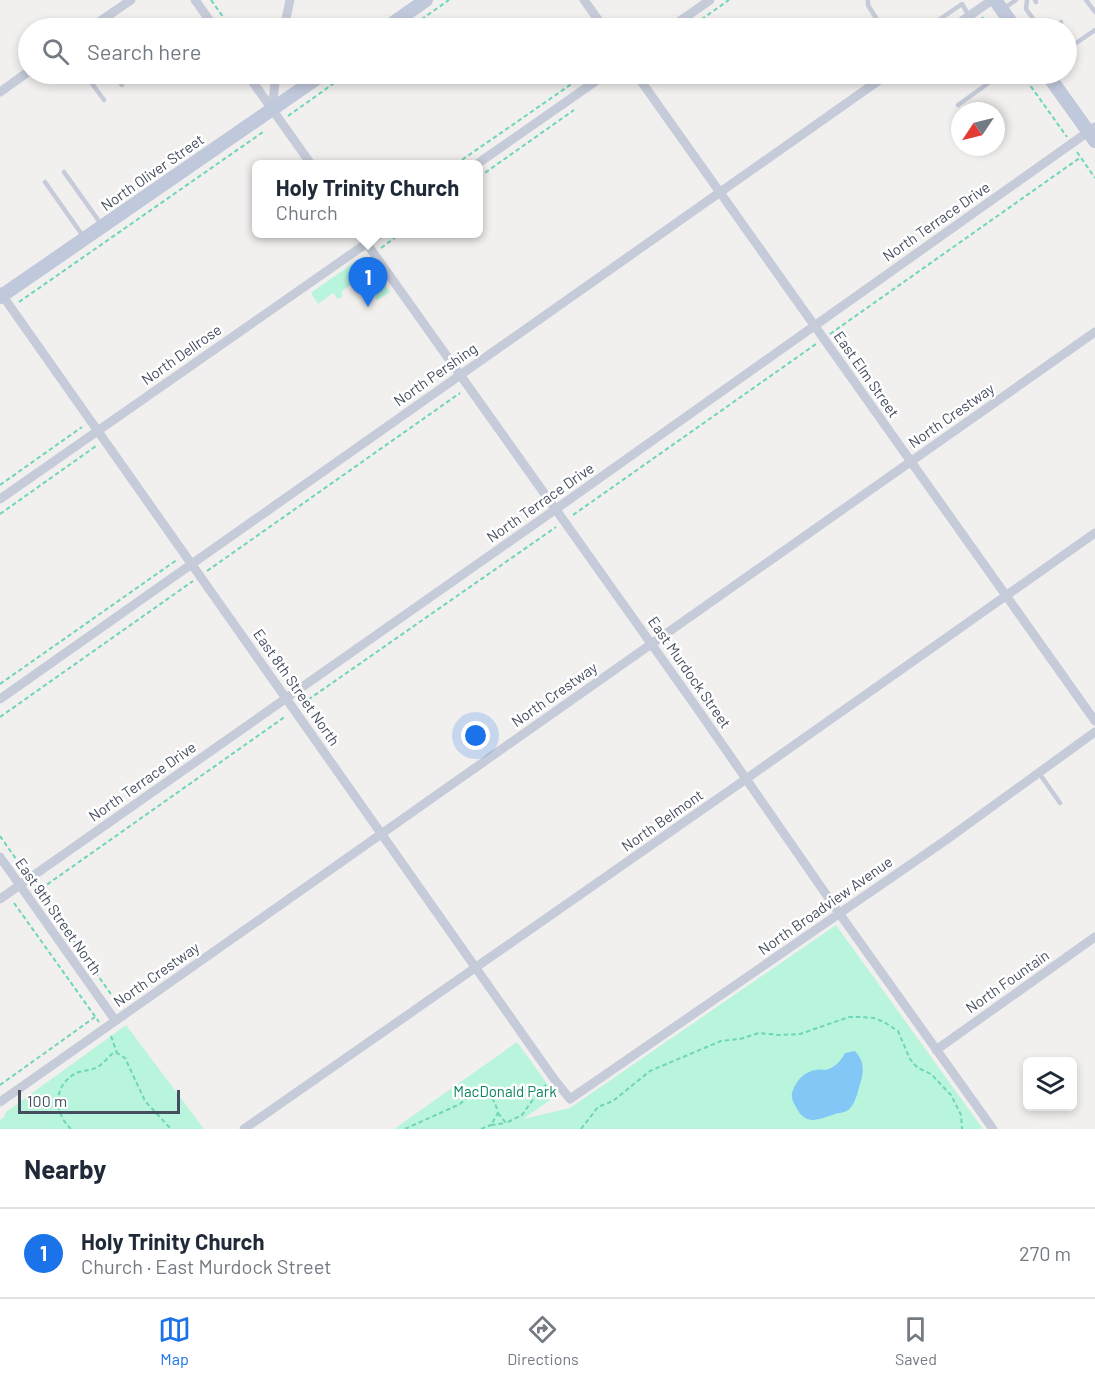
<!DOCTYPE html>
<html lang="en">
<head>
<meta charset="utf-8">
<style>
  :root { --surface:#fff; --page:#f6f6f7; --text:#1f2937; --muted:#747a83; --line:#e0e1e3; --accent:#1a73e8 }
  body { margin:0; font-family:Barlow,sans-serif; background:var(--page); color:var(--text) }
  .controls { position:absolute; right:18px; bottom:18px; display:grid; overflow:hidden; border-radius:9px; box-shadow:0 3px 9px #0003 }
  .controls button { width:54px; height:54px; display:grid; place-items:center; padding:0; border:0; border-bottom:2px solid var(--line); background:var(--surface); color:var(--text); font:30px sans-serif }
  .compass { position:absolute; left:951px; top:102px; width:54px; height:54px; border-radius:50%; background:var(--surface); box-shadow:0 3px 9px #0003; rotate:235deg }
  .scale { position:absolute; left:18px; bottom:15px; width:162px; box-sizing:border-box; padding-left:6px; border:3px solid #454e5f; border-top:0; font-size:16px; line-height:21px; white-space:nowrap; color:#454e5f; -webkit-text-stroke:4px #fff; paint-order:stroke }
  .you { position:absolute; left:476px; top:736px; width:21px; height:21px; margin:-15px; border:4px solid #fff; border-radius:50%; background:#1a73e8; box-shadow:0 0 0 9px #1a73e833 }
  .badge { display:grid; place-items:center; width:39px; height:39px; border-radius:50%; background:var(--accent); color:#fff; font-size:20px; font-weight:700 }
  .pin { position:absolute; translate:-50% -50px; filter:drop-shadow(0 2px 3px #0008) }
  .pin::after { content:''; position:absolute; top:32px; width:21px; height:18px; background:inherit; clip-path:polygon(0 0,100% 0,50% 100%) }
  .popup { position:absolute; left:252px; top:160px; width:231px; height:78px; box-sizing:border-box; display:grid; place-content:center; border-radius:9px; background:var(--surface); filter:drop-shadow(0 2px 4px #0005); font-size:20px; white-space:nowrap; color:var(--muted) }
  .popup b { font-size:22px; color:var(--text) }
  .popup::after { content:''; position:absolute; left:50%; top:100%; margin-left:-12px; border:12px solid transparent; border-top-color:var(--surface) }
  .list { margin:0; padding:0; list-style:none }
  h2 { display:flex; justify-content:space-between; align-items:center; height:78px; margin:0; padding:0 24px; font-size:26px }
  h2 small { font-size:20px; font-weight:400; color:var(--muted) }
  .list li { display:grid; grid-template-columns:39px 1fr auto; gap:18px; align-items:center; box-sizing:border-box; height:90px; padding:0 24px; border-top:2px solid var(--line) }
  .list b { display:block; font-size:22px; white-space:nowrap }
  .list p { margin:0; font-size:20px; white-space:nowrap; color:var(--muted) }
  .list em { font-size:20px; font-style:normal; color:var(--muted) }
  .icon { flex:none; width:33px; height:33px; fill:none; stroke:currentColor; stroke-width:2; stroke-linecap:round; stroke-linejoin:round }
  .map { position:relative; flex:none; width:1095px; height:1129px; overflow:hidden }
  .search { position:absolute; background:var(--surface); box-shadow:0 3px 9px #0003; left:18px; right:18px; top:18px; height:66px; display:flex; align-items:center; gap:15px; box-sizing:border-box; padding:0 21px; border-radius:33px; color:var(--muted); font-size:22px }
  .sheet { height:168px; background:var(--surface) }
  nav { display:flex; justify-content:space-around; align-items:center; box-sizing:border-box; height:84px; border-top:2px solid var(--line); background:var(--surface); font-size:16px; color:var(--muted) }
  nav a { display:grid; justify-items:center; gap:3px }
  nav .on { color:var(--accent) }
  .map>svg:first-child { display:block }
  .green { fill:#b9f4dc }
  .water { fill:#82c7f6 }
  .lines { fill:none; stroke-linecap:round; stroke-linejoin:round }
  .path { stroke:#6dd6b7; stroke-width:2; stroke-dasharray:4.5 3; stroke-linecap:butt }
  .service { stroke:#c5cbd8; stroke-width:4.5 }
  .minor { stroke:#c5cbd8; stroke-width:9 }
  .secondary { stroke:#c0c8db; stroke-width:14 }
  .labels { text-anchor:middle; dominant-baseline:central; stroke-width:5; stroke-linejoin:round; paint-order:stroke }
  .street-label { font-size:15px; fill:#454e5f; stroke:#fff }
  .park-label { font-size:15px; fill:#0d8460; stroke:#fff }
</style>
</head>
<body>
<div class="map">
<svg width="1095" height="1129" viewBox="0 0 1095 1129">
  <rect width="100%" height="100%" fill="#f2f0ef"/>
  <path class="green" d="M362,257L366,258L390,292L377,300L364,281L359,285L356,281L341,292L343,296L338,299L333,293L318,304L312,295V292Z
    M836,925L983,1129H394L517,1042L556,1096L523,1119L570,1108Z
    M126,1025L204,1129H0V1120L4,1117L6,1112Z"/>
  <path class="water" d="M855,1051C864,1061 864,1069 861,1081C858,1089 857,1100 851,1107C847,1113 842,1112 835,1114C819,1119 806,1127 796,1107C793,1102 790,1096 793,1090C797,1080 805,1071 816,1070C819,1069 822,1070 825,1070C835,1068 841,1061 845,1053Z"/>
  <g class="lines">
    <path class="path" d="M211,0L231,28
      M982,17L990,28
      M409,28L449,0
      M650,28L663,20
      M689,28L729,0
      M1022,74L1067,137
      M613,82L625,74
      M288,116L347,74
      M1077,152L1095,178
      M456,164L586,74
      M479,177L574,110
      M381,248L400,234
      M19,302L263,132
      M830,334L1081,157
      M0,485L82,427
      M0,514L96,446
      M573,515L816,344
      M207,571L460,393
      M0,684L178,559
      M302,704L556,527
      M0,717L193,581
      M0,836L23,869
      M35,886L120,1007
      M35,893L286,716
      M14,903L99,1022
      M111,1036L117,1053
      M0,1085L95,1017
      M498,1113L506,1123L522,1115L539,1091L546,1085
      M71,1129C53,1112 53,1086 76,1073C83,1070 92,1071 99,1066C104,1063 108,1057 113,1053H117L125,1058L145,1101L171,1129
      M405,1129L460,1104L473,1093C490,1093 494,1097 498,1113L491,1125L506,1123
      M481,1129L491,1125
      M581,1129L598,1107L613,1101L650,1071L721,1041L740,1039L759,1033L780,1035L800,1034L849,1017H861L874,1018L884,1022L898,1031L910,1059L914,1064L918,1068L931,1074L951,1095L961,1115L962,1129"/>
    <path class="service" d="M868,0V5L882,28
      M1027,0L1026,9L1040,28
      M1035,0L1036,2
      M1086,0L1095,12
      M1003,9L1016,0
      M938,21L944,28
      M1061,22V28
      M1054,27L1055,28
      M927,28L962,4L969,16
      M1066,50L1095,30
      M85,74L104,100
      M113,74L122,85
      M958,105L1001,74
      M64,172L101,224
      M45,182L83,236
      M1039,773L1060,803"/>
    <path class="minor" d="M195,0L215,28
      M584,0L604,28
      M90,28L131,0
      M284,28L290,0
      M670,28L710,0
      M952,28L992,0
      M247,74L311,164
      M636,74L1095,721
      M0,92L28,72
      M272,109L276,74
      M477,164L606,74
      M360,234L699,711L839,913L993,1129
      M0,292L554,1079L570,1099L946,840L1095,732
      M0,499L380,234
      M0,699L888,74
      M0,857L115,1020
      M0,899L556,509L1095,127
      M936,1050L1095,937
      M0,1102L1095,332
      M244,1129L746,779L1095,533"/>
    <path class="secondary" d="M995,0L1015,28
      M386,28L426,0
      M1047,74L1095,141
      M0,297L323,74"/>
  </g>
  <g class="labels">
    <g class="street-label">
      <text transform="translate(152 172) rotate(-35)">North Oliver Street</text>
      <text transform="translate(936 221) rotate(-35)">North Terrace Drive</text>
      <text transform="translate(181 354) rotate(-35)">North Dellrose</text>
      <text transform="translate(435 374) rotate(-35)">North Pershing</text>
      <text transform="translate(867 374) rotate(55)">East Elm Street</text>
      <text transform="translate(951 415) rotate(-35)">North Crestway</text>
      <text transform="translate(540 502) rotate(-35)">North Terrace Drive</text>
      <text transform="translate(690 672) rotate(55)">East Murdock Street</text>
      <text transform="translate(297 687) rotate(55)">East 8th Street North</text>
      <text transform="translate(554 694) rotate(-35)">North Crestway</text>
      <text transform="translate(142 781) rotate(-35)">North Terrace Drive</text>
      <text transform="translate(662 820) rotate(-35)">North Belmont</text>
      <text transform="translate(825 905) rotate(-35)">North Broadview Avenue</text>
      <text transform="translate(59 916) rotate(55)">East 9th Street North</text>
      <text transform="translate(156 974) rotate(-35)">North Crestway</text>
      <text transform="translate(1007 981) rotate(-35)">North Fountain</text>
    </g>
    <g class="park-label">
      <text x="505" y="1091">MacDonald Park</text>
    </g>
  </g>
</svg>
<div class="controls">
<button><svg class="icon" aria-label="layers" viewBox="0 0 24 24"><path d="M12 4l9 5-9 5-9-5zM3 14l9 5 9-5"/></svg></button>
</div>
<svg class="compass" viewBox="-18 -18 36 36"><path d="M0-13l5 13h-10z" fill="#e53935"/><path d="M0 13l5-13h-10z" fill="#747a83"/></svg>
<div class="scale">100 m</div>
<div class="you"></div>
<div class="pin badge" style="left:368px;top:307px">1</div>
<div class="popup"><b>Holy Trinity Church</b>Church</div>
<div class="search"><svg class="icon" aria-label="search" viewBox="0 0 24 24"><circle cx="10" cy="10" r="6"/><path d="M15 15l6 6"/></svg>Search here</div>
</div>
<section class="sheet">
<h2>Nearby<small></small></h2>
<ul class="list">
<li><span class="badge">1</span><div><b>Holy Trinity Church</b><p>Church · East Murdock Street</p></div><em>270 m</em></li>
</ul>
</section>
<nav>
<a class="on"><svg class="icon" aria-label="map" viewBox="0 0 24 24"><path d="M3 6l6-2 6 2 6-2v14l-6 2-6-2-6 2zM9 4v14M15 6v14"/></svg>Map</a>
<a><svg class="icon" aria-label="directions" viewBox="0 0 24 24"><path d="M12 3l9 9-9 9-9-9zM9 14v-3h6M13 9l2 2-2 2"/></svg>Directions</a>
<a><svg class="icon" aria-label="saved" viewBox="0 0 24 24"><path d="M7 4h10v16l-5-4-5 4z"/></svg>Saved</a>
</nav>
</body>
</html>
